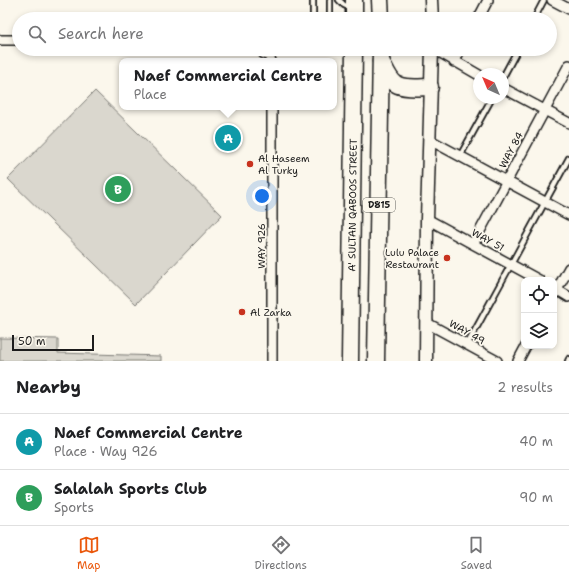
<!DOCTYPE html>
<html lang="en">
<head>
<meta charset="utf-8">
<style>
  :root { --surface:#fff; --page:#f2f2f2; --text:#202124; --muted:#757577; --line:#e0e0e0; --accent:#ea580c }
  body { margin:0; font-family:"Shantell Sans",sans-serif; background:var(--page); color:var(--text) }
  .controls { position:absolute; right:12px; bottom:12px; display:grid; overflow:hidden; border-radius:8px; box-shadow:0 2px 6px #0003 }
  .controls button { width:36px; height:36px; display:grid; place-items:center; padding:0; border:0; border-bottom:1px solid var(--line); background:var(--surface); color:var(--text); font:20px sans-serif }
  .compass { position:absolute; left:473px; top:68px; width:36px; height:36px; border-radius:50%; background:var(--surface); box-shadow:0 2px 6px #0003; rotate:316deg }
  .scale { position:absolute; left:12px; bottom:10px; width:82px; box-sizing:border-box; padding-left:4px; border:2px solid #1c1c1c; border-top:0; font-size:11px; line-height:14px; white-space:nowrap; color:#1c1c1c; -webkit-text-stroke:3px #fbf7ec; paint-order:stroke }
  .you { position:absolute; left:262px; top:196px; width:14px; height:14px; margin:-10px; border:3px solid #fff; border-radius:50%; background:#1a73e8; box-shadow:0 0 0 6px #1a73e833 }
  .badge { display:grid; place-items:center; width:26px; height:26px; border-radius:50%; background:var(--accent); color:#fff; font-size:13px; font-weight:700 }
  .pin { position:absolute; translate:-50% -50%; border:2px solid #fff; box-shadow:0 1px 4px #0006 }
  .popup { position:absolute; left:119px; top:58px; width:218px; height:52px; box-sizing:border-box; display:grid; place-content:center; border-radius:8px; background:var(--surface); filter:drop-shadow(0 1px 3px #0005); font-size:13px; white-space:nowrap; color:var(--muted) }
  .popup b { font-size:15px; color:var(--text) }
  .popup::after { content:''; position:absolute; left:50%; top:100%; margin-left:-8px; border:8px solid transparent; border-top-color:var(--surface) }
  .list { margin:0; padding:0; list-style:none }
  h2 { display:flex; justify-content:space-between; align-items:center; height:52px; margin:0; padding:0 16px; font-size:17px }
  h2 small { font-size:13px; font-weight:400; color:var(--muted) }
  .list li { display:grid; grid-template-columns:26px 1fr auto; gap:12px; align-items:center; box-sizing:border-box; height:56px; padding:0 16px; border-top:1px solid var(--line) }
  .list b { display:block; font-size:15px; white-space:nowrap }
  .list p { margin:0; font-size:13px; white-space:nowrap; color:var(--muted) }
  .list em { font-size:13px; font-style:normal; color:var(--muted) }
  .icon { flex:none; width:22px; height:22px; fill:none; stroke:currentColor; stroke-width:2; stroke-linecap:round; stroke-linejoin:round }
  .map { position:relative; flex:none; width:569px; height:361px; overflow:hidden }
  .search { position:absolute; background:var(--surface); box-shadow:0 2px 6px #0003; left:12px; right:12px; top:12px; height:44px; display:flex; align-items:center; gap:10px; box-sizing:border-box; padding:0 14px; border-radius:22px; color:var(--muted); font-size:15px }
  .sheet { height:164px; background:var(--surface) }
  nav { display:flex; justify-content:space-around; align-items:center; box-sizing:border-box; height:56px; border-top:1px solid var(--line); background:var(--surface); font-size:11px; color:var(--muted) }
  nav a { display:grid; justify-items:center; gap:2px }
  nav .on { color:var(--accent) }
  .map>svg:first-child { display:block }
  .green { fill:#dad7ce; stroke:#7b7a75 }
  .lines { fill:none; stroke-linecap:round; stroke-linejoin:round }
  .lane-casing { stroke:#1c1c1c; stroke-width:8 }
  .street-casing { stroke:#1c1c1c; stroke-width:12 }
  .secondary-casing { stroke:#1c1c1c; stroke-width:15 }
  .highway-casing { stroke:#1c1c1c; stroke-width:19 }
  .lane { stroke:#fbf7ec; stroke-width:4.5 }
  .street { stroke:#fbf7ec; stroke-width:9 }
  .secondary { stroke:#fbf7ec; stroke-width:12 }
  .highway { stroke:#fbf7ec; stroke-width:16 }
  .poi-dot { fill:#c8321e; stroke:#fbf7ec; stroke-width:1.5 }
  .labels { text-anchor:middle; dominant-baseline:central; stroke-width:3.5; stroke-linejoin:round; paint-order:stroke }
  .shield { fill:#fbf7ec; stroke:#5f5e5a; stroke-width:1 }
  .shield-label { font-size:9px; font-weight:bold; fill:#1c1c1c }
  .street-label { font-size:10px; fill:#1c1c1c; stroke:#fbf7ec }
  .poi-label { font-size:10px; fill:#1c1c1c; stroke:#fbf7ec; text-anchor:start }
</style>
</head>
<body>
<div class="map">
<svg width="569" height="361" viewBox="0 0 569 361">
  <rect width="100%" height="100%" fill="#fbf7ec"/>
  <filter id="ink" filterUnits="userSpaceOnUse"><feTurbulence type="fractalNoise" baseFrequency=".025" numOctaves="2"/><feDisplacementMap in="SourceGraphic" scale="8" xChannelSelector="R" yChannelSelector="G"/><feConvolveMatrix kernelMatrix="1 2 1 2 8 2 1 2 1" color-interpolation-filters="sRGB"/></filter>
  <g filter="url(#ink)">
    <path class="green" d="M95,91L222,215L136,304L8,179Z
      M0,338L58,339V353L161,356V361H0Z"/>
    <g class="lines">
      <defs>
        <path id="lane" d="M313,0V19
          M330,0V19
          M339,0L344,5L351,8
          M534,19L544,0
          M503,77L518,49
          M460,156L492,98
          M467,345L569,158
          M568,361L569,359"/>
        <path id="street" d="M552,0L569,9
          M478,19L488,0
          M0,40H19
          M263,49L269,56L271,61
          M434,49L479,75
          M454,62L461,49
          M503,88L569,123
          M272,107V361
          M430,140L569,215
          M427,219L539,280
          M473,244L569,65
          M554,288L569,297
          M554,295L569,268
          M427,323L497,361
          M518,361L526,346"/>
        <path id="secondary" d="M431,0L432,19
          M426,361L427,219L432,49"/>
        <g id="highway">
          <path d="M354,0V19"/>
          <path d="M380,0L381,19"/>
          <path d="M266,51L271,49"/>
          <path d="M381,61C385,68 390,82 398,85C407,89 421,87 430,87"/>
          <path id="s1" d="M350,361L354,49"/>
          <path d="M376,361L381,49"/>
        </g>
      </defs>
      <use href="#lane" class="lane-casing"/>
      <use href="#street" class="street-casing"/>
      <use href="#secondary" class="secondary-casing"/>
      <use href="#highway" class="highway-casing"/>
      <use href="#lane" class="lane"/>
      <use href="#street" class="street"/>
      <use href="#secondary" class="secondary"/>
      <use href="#highway" class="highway"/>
    </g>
  </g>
  <g class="poi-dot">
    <circle cx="250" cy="164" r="4"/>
    <circle cx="447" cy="258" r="4"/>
    <circle cx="242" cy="312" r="4"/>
  </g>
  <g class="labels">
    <rect class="shield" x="363" y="198" width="32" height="14" rx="3"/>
    <g class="shield-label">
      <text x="379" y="205">D815</text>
    </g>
    <g class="street-label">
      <text transform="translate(511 150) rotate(-62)">WAY 84</text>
      <text stroke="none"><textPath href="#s1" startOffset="156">A' SULTAN QABOOS STREET</textPath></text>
      <text transform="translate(488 240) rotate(29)">WAY 51</text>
      <text transform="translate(261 246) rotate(-90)">WAY 926</text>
      <text transform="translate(467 332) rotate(29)">WAY 49</text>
    </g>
    <g class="poi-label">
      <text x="258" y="158">Al Haseem<tspan x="258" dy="12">Al Turky</tspan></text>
      <text x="439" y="252" text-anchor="end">Lulu Palace<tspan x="439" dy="12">Restaurant</tspan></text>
      <text x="250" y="312">Al Zarka</text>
    </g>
  </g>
</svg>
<div class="controls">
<button><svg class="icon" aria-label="locate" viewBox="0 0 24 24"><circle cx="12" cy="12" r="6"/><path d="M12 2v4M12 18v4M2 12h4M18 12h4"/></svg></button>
<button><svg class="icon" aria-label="layers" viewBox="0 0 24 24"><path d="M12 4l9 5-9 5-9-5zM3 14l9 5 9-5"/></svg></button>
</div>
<svg class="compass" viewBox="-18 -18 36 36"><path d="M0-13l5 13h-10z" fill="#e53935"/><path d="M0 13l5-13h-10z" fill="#757577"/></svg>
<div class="scale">50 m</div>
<div class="you"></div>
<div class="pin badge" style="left:228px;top:138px;background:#0f9aa8">A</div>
<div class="popup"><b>Naef Commercial Centre</b>Place</div>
<div class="pin badge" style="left:118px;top:189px;background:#2e9e5b">B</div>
<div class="search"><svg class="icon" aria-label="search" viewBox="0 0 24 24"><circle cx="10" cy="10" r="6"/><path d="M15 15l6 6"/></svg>Search here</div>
</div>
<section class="sheet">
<h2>Nearby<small>2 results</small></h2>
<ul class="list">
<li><span class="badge" style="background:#0f9aa8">A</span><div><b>Naef Commercial Centre</b><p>Place · Way 926</p></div><em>40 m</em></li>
<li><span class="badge" style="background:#2e9e5b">B</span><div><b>Salalah Sports Club</b><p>Sports</p></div><em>90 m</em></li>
</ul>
</section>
<nav>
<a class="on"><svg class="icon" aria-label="map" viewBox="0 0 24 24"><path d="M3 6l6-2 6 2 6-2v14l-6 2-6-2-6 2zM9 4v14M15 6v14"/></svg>Map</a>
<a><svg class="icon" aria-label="directions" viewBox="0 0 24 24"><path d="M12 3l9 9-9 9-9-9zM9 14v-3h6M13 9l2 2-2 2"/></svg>Directions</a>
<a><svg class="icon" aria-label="saved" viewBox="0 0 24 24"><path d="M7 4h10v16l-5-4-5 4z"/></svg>Saved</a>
</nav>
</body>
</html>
